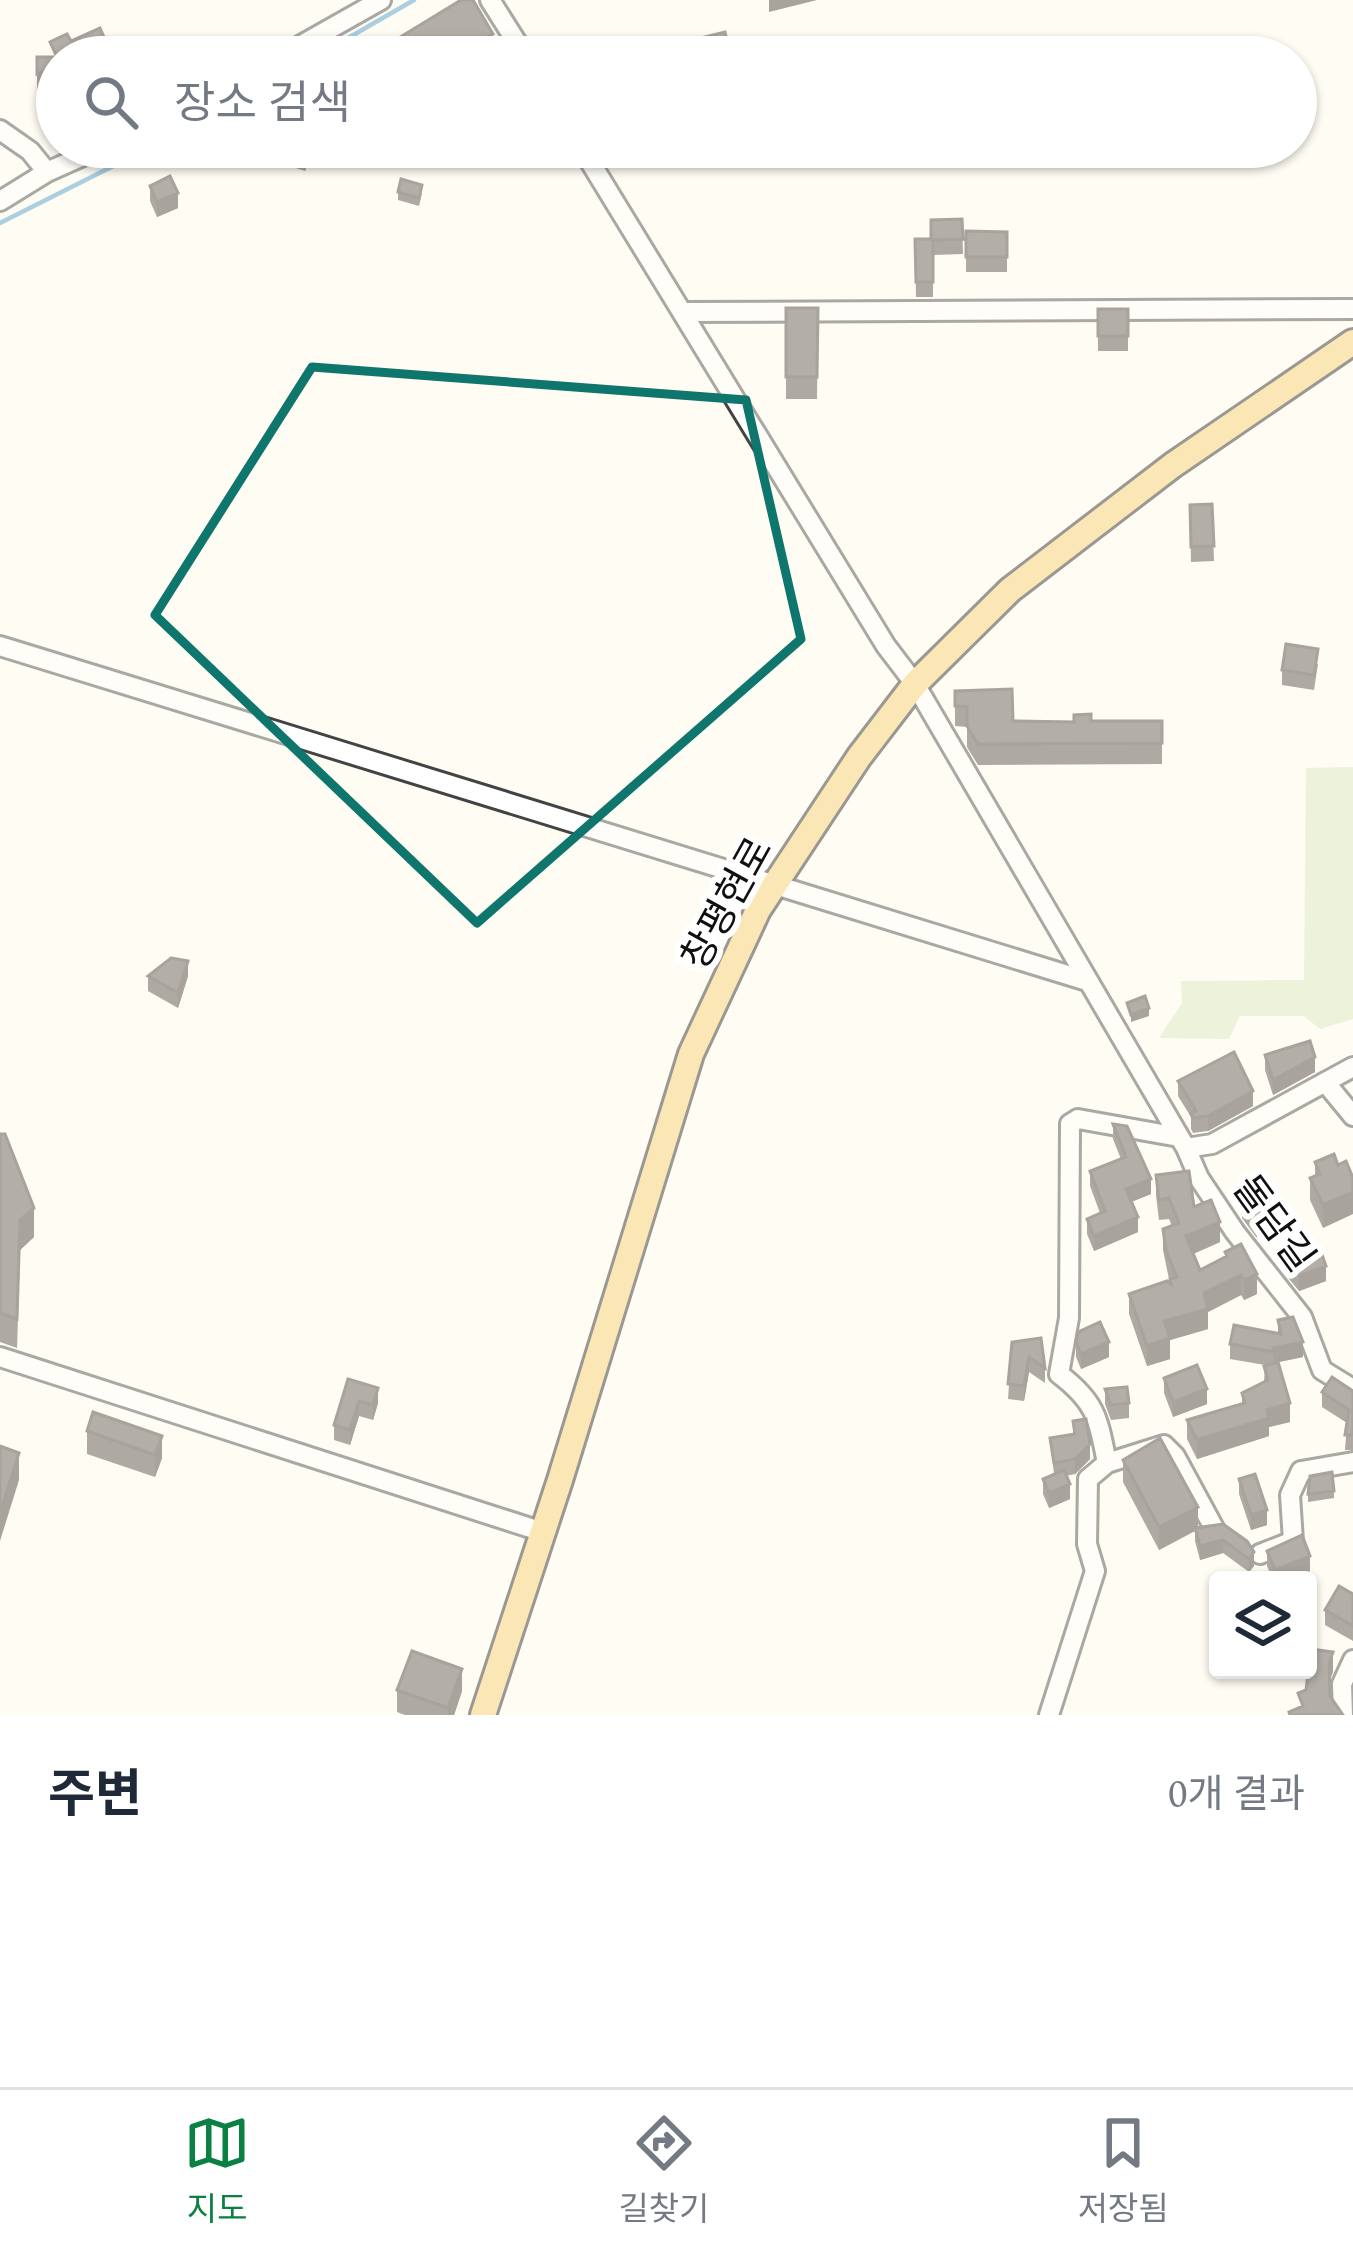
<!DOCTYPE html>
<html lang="ko">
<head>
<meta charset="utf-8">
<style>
  :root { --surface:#fff; --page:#f6f6f7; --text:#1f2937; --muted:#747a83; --line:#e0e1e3; --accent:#0b8043 }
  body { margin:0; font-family:Spectral,"Noto Sans KR",serif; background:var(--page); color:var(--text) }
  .controls { position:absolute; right:36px; bottom:36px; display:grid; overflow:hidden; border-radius:12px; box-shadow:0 3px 9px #0004 }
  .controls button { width:108px; height:108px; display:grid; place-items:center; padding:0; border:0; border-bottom:3px solid var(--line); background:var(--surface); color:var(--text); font:60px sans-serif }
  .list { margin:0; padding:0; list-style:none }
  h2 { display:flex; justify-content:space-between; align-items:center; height:156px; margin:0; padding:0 48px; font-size:51px }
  h2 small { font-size:39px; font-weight:400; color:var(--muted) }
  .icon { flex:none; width:66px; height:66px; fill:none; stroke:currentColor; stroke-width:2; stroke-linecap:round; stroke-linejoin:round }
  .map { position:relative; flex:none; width:1353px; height:1715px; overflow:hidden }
  .search { position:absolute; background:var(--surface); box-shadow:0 3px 9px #0004; left:36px; right:36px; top:36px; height:132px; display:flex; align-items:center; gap:30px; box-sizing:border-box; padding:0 42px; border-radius:66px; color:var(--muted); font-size:45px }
  .sheet { height:372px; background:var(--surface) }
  nav { display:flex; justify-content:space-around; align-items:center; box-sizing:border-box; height:168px; border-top:3px solid var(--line); background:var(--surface); font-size:33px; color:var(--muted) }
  nav a { display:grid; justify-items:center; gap:6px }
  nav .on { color:var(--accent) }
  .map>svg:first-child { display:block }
  .green { fill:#d5e9bc }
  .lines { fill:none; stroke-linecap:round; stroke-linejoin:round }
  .stream { stroke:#4199cb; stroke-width:4.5 }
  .minor-casing { stroke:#434343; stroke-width:24 }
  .major-casing { stroke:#212121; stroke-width:30 }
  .minor { stroke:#fff; stroke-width:18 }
  .major { stroke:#f5ce6c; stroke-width:24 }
  .wall { fill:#4c4541 }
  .shaded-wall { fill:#3e3835 }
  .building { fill:#58504c; stroke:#3e3835; stroke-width:3 }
  .marked { fill:none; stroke:#0f766e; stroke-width:9; stroke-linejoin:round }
  .labels { text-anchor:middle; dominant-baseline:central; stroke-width:12; stroke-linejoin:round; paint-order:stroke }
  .street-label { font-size:39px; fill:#101010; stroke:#fff }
</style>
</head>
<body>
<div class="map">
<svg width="1353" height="1715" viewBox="0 0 1353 1715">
  <rect width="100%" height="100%" fill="#fffcf3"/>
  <path class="green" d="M1353,767V1019L1320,1029L1304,1016H1240L1229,1039L1159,1038L1182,1003L1181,981L1304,980L1306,768Z"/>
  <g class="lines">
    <path class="stream" d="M315,57L414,0
      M0,223L151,147"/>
    <defs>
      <path id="minor" d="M490,0L526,57
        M280,57L381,0
        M0,130L30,151L47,172L103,147
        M581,147L886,646L915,684L1186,1148L1199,1178L1235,1232L1302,1317L1322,1370L1353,1389
        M0,201L47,172
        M684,312L1353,309
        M0,646L1087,981
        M1325,1082L1353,1116
        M1186,1148L1212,1144L1353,1067
        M0,1357L543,1532
        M1107,1463L1164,1445L1175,1456L1214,1528
        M1260,1554L1293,1541L1290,1495L1301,1471L1353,1462
        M1049,1715L1095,1571L1087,1544L1088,1479L1107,1463C1098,1419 1097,1403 1059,1374L1069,1318L1070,1124L1078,1119L1179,1137
        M1343,1715L1342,1684L1353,1660"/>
      <path id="major" d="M483,1715L560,1480L691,1054L758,910L859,757L915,684L1010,590L1173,465L1353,342"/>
    </defs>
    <use href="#minor" class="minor-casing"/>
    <use href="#major" class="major-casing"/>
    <use href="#minor" class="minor"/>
    <use href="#major" class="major"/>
  </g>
  <path class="wall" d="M247,147H313L305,171L280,163V159Z
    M150,186L178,208L157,217L150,201Z
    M398,192L422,193L419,206L398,200Z
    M962,219L963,254L933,255V297H916L915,239H931Z
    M966,231L1007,232V272H966Z
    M786,308H818L817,399H786Z
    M1098,309H1128V351H1098Z
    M1212,504L1214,561L1191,562L1190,505Z
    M1318,664L1314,690L1282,685V670Z
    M955,691L1013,721H1162V764L978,765L967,747V727L955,726Z
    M148,976H188L178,1008L148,991Z
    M1265,1055L1315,1072L1273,1095L1265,1070Z
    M1178,1081L1253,1106L1208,1131L1193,1133L1191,1129V1117L1178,1096Z
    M1113,1124L1151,1194L1131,1202L1138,1232L1094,1251L1087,1234V1219L1100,1213L1090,1186V1171L1121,1159L1113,1139Z
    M0,1134L34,1237L20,1250L17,1348L0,1342Z
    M1334,1154L1323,1228L1310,1200V1178L1315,1176V1162Z
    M1156,1175L1194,1207L1220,1242L1193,1254L1200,1270L1225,1258V1252L1257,1294L1244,1300L1241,1295L1208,1312V1329L1170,1340V1359L1147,1366L1129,1314V1294L1170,1284L1163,1250V1229L1172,1226L1169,1219L1159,1220L1156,1195Z
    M1242,1203L1284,1226L1256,1237L1242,1218Z
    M1285,1259L1326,1281L1299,1291L1285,1274Z
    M1278,1320L1303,1357L1278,1362L1290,1422L1269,1427V1436L1197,1459L1187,1439V1420L1242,1404V1393L1264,1382L1265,1365L1230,1359V1344L1278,1333Z
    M1012,1342L1045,1368V1383L1029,1372L1024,1401L1008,1399Z
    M1076,1342L1109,1357L1081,1369L1076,1357Z
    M1164,1378L1207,1404L1173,1417L1164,1393Z
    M348,1379L378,1403L373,1420L359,1416L350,1445L334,1440V1425Z
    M1105,1389L1129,1403V1418L1111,1420L1105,1404Z
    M1353,1391V1450H1345L1347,1423L1322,1407V1392Z
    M93,1412L162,1458L155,1477L87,1454V1431Z
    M1073,1421L1090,1459L1075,1474L1066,1476L1070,1499L1049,1508L1043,1494V1479L1054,1474L1050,1438L1073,1434Z
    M1123,1460L1198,1528L1223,1524L1254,1566L1249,1572L1223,1553L1200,1560L1195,1541V1531L1159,1550L1123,1482Z
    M1239,1479L1267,1525L1251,1530L1239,1494Z
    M1334,1491V1498L1308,1502V1494Z
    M1267,1551L1310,1571L1287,1580H1273L1267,1566Z
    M1353,1594V1641L1325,1625V1610Z
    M397,1690L462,1691L454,1715H405L397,1712Z"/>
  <path class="shaded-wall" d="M769,0H817L769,12Z
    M493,34V57H454Z
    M57,65V94L37,103V74Z
    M308,147H313L305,171V156Z
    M178,193V208L157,217V202Z
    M188,961V976L178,1008V993Z
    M1149,1008V1016L1131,1022V1015Z
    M1315,1057V1072L1273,1095V1080Z
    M1253,1091V1106L1208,1131V1116Z
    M1151,1179V1194L1126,1204V1189Z
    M1353,1192V1214L1323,1228V1205Z
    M34,1208V1237L20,1250L17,1348L20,1220Z
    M1284,1211V1226L1256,1237V1222Z
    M1138,1217V1232L1094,1251V1236Z
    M1220,1222V1242L1186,1257V1236Z
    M1326,1266V1281L1299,1291V1276Z
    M1257,1274V1294L1244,1300V1280Z
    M1241,1275V1295L1208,1312V1329L1170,1340V1359L1147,1366V1346L1164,1321L1204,1293Z
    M1109,1342V1357L1081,1369V1354Z
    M1303,1342V1357L1274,1363L1273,1348Z
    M1029,1357V1372L1024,1401V1386Z
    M378,1388V1403L373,1420V1405Z
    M1207,1389V1404L1173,1417V1402Z
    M359,1401V1416L350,1445V1430Z
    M1290,1403V1422L1269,1427V1436L1197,1459V1440L1267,1410Z
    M162,1436V1458L155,1477V1455Z
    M1090,1444V1459L1075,1474V1459Z
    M19,1453V1480L0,1541V1513Z
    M1070,1484V1499L1049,1508V1493Z
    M1198,1507V1529L1159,1550V1527Z
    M1267,1510V1525L1251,1530V1515Z
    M1223,1540V1553L1200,1560V1546Z
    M1254,1552V1566L1249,1572V1559Z
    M1310,1556V1571L1287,1580H1275V1570Z
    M1333,1652V1672L1329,1683V1663Z
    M462,1669V1691L454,1715H448V1708Z"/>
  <path class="building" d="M461,0H473L493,34L454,57H383L379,50Z
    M100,28L108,46H115L120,57H57V65L37,74V57H57L50,42L67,34L71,41Z
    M725,32L731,57H705L700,38Z
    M281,147H308L305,156Z
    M170,176L178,193L157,202L150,186Z
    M401,179L422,185L419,198L398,192Z
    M962,219L963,239L933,240V282H916L915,239H931V220Z
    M966,231L1007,232V257H966Z
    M786,308H818L817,377H786Z
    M1098,309H1128V336H1098Z
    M1212,504L1214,546L1191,547L1190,505Z
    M1286,644L1318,649L1314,675L1282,670Z
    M1012,689L1013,721L1074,722V715L1091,714V721H1162V743L978,744L967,726V707L955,706V691Z
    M171,958L188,961L178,993L148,976Z
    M1145,996L1149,1008L1131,1015L1127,1003Z
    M1310,1041L1315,1057L1273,1080L1265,1055Z
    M1234,1052L1253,1091L1208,1116L1193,1118L1191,1114L1196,1111L1178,1081Z
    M1113,1124L1127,1126L1151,1179L1126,1189L1138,1217L1094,1236L1087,1219L1105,1211L1090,1171L1126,1157Z
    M0,1134H5L34,1208L20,1220L17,1319L0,1313Z
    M1334,1154L1338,1165L1346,1161L1353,1178V1192L1323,1205L1310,1178L1320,1174L1315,1162Z
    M1189,1171L1194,1207L1211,1200L1220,1222L1186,1236L1200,1270L1227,1256L1225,1252L1241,1244L1257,1274L1244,1280L1241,1275L1204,1293L1208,1309L1164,1321L1170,1338L1147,1346L1129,1294L1167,1281L1171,1284L1170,1279L1177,1277L1166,1251L1163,1229L1179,1223L1169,1198L1159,1200L1156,1175Z
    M1276,1190L1284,1211L1256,1222L1242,1203Z
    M1319,1246L1326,1266L1299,1276L1285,1259Z
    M1293,1317L1303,1342L1273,1348L1274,1352L1230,1344L1234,1325L1281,1334L1278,1320Z
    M1100,1322L1109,1342L1081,1354L1076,1342L1078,1332Z
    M1041,1338L1045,1368L1029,1357L1024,1386L1008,1384L1012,1342Z
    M1278,1362L1290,1403L1267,1410L1269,1418L1197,1440L1187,1420L1245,1403L1242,1393L1268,1380L1264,1366Z
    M1197,1365L1207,1389L1173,1402L1164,1378Z
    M1332,1377L1353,1391V1435H1345L1349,1410L1322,1392Z
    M348,1379L378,1388L373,1405L359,1401L350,1430L334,1425Z
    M1127,1387L1129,1403L1111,1405L1105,1389Z
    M93,1412L162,1436L155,1455L87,1431Z
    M1086,1419L1090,1444L1075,1459L1054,1463L1050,1438L1075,1434L1073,1421Z
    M1160,1438L1198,1507L1159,1527L1123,1460Z
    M0,1446L19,1453L0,1513Z
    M1064,1470L1070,1484L1049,1493L1043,1479Z
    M1332,1472L1334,1491L1308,1494L1310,1476Z
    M1255,1474L1267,1510L1251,1515L1239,1479Z
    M1223,1524L1247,1541L1254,1552L1249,1559L1223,1540L1200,1546L1195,1528Z
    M1302,1535L1310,1556L1275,1570L1267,1551Z
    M1339,1586L1353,1594V1626L1325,1610Z
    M1311,1649L1333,1652L1329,1663L1330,1696L1343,1715H1290L1289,1712L1303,1706L1298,1693L1306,1690Z
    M412,1651L462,1669L448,1708L397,1690Z"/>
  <path d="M0 0H1353V1715H0ZM312,367L746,400L801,639L477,923L155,615Z" fill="#fffcf3" fill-opacity=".55" fill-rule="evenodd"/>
  <path class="marked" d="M312,367L746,400L801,639L477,923L155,615Z"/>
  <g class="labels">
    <g class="street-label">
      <text transform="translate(728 904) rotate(-61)">창평현로</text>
      <text transform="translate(1273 1224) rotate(54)">돌담길</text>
    </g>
  </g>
</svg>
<div class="controls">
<button><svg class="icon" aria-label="layers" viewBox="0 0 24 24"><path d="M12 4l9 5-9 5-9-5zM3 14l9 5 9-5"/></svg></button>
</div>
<div class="search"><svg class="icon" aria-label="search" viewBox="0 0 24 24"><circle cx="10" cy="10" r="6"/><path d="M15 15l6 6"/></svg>장소 검색</div>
</div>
<section class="sheet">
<h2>주변<small>0개 결과</small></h2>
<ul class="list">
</ul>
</section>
<nav>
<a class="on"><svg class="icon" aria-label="map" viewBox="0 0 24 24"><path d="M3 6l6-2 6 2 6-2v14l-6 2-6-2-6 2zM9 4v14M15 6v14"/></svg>지도</a>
<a><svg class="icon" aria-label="directions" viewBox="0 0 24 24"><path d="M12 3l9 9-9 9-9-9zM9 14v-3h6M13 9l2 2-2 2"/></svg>길찾기</a>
<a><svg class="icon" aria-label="saved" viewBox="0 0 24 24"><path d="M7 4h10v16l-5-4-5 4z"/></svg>저장됨</a>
</nav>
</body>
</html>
